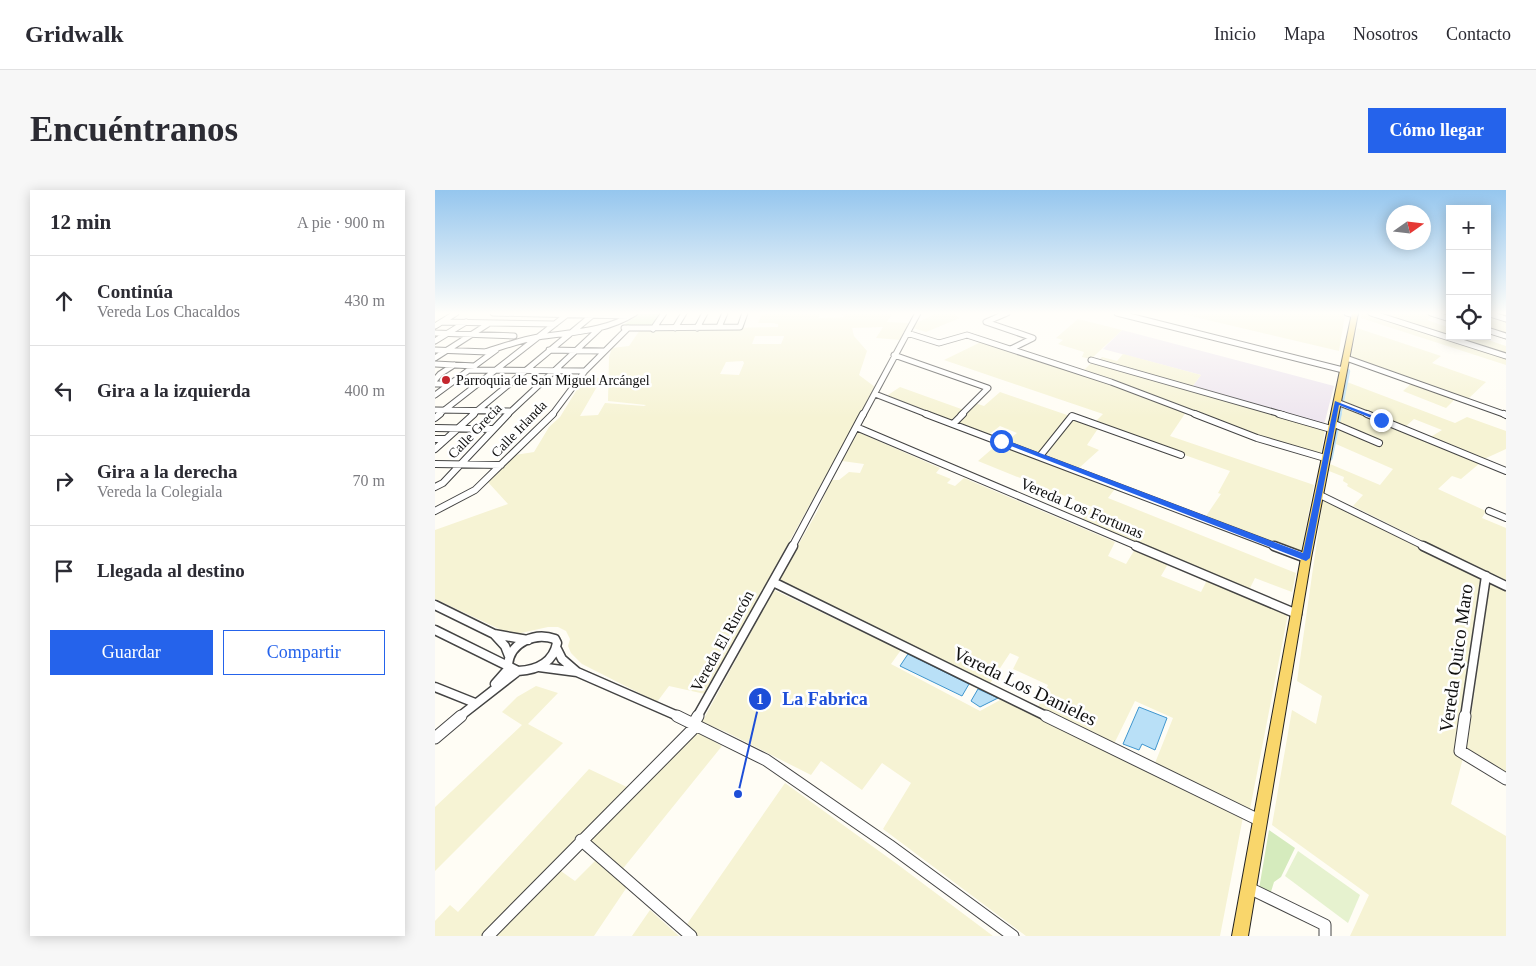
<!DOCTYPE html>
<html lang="es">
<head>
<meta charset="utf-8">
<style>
  :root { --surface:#fff; --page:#f7f7f7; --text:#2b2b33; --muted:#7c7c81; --line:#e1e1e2; --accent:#2563eb }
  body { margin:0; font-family:Georgia,serif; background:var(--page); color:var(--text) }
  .controls { position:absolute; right:15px; top:15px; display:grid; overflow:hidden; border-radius:0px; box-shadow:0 2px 12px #0003 }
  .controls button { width:45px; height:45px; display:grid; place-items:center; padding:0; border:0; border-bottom:1px solid var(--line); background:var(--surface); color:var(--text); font:25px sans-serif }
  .compass { position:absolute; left:951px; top:15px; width:45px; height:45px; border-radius:50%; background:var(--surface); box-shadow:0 2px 12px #0003; rotate:76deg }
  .stop { position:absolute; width:15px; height:15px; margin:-11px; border:4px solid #2563eb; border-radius:50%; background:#fff }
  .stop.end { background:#2563eb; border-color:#fff; box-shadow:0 1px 5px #0008 }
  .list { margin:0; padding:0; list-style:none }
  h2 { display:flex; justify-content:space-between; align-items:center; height:65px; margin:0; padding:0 20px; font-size:21px }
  h2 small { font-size:16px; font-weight:400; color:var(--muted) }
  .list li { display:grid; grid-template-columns:32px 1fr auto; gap:15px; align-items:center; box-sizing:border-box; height:90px; padding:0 20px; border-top:1px solid var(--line) }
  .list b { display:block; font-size:19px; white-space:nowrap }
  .list p { margin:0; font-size:16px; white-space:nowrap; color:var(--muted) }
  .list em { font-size:16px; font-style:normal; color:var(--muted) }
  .actions { display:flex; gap:10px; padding:15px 20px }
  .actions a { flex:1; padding:11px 0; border:1px solid var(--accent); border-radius:0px; text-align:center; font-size:18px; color:var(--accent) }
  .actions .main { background:var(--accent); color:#fff }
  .icon { flex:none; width:28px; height:28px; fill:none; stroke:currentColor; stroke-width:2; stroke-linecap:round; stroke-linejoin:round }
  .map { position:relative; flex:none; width:1071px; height:746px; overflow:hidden; border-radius:0px }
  header { display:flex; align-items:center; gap:30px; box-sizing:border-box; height:70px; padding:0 25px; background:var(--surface); border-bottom:1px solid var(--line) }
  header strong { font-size:24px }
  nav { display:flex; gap:28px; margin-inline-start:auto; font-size:18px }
  .intro { display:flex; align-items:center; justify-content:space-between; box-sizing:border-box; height:120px; padding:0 30px }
  h1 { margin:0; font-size:35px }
  .button { padding:12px 22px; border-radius:0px; background:var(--accent); color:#fff; font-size:18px; font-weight:700 }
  main { display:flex; gap:30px; padding:0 30px }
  aside { flex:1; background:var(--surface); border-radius:0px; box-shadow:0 2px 12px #0003 }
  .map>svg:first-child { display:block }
  .industrial { fill:#eee6ef }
  .farmland { fill:#f6f3d4; fill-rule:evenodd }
  .green { fill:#d5ebbd }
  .pitch { fill:#e6f2cf }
  .water { fill:#b9e0f7; stroke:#3f96cf }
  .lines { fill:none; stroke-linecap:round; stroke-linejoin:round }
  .canal-far1 { stroke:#b9e0f7; stroke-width:4.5 }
  .canal { stroke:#b9e0f7; stroke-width:5.5 }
  .minor-far3-casing { stroke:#444; stroke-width:7 }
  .minor-far2-casing { stroke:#444; stroke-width:8 }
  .minor-far1-casing { stroke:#444; stroke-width:11 }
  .minor-casing { stroke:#444; stroke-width:13 }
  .major-casing { stroke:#222; stroke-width:2 }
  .minor-far3 { stroke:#fff; stroke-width:5 }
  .minor-far2 { stroke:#fff; stroke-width:6 }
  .minor-far1 { stroke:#fff; stroke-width:8 }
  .minor { stroke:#fff; stroke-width:11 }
  .major { fill:#f9d66b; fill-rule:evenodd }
  .route { fill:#2563eb }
  .poi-dot { fill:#c4262e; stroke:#fff; stroke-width:2 }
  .labels { text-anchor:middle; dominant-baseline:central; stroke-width:5; stroke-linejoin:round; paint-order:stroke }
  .far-poi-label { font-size:14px; fill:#111; stroke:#fff; text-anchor:start }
  .far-street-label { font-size:14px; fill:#111; stroke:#fff }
  .street-label { font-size:16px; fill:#111; stroke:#fff }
  .near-street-label { font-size:19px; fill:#111; stroke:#fff }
  .leader { fill:none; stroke:#1d4ed8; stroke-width:2 }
  .callout-dot { fill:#1d4ed8; stroke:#fff; stroke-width:2 }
  .mark-label { font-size:15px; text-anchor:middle; font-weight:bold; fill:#fff }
  .callout-label { font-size:18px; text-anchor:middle; font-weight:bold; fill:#1d4ed8; stroke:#fff; stroke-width:5; stroke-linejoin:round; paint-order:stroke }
</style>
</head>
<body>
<header>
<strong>Gridwalk</strong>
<nav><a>Inicio</a><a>Mapa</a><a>Nosotros</a><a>Contacto</a></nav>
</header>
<div class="intro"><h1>Encuéntranos</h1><a class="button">Cómo llegar</a></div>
<main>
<aside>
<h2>12 min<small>A pie · 900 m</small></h2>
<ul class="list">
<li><svg class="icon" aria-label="ahead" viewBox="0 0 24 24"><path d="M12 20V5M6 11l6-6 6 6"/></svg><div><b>Continúa</b><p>Vereda Los Chacaldos</p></div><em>430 m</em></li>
<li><svg class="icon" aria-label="left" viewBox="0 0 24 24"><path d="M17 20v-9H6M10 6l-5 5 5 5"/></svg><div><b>Gira a la izquierda</b></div><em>400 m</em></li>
<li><svg class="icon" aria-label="right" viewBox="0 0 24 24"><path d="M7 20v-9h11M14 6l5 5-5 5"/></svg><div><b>Gira a la derecha</b><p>Vereda la Colegiala</p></div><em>70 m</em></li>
<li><svg class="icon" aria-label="arrive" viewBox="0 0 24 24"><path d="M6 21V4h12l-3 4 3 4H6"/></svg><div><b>Llegada al destino</b></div></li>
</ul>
<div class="actions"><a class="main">Guardar</a><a>Compartir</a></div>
</aside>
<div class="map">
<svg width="1071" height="746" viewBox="0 0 1071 746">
  <rect width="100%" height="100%" fill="#fffdf5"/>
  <path class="industrial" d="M687,140L899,196L889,235L757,197L766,185L668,159Z"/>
  <path class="farmland" d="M327,123H384V128L410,127L406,123H458L452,132L475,133L466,150L441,148L448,137L417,138L419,146L432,161L424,185L440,197L270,504L234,496L222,512L147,474L136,463L133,456L135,449L131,441L123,437H113L77,445L0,409V340L73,314L52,291L80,265L99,262L114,237L125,227L149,188H167L145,226L163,225L170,213L209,216L211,215L173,211L174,167L177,158L194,156L205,140L343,137V134L337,133H323ZM320,146H349V147L346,154H317ZM308,171L309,173L304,185L285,184L291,172Z
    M502,123H517L525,128L491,142L478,138L481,133Z
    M743,123H902L910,125L904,161Z
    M926,123H934L1071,167V175L926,128Z
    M942,123H994L999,125L992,130L1015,138V142L1011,145Z
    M1052,124L1071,130V142L1068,144L1052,139Z
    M643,129L687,140L656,169L647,167L649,162L623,154L628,150L621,148Z
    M922,138L1006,166L997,173L1051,192L1033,209L916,167Z
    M1030,146H1041L1071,156V164L1026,150Z
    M548,151L674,192L751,222L735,246L879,295L866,363L771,326L786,304L783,303L795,281L659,233L668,224L509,170Z
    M688,164L766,185L757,197L664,170L667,167L682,171Z
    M658,171L890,239L886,265L853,256L647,182Z
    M912,192L1020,233L1032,227L1071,241V259L1047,270L994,248L1007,240L979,229L969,238L908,213Z
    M978,192L1021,208L1011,218L968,201Z
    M465,197L529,220L517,232L450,207Z
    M565,202L635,226L604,263L572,251L582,243L565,236L552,246L522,233L540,213L549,216Z
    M907,217L1045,273L1026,289L1017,286L1003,299L1051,321L1047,328L1071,338V393L918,316L928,305L912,296L913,294L908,291L909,287L894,281L895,274L945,295L958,279L901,254Z
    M637,228L664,237L652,255L664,260L644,278L611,265Z
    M423,242L505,278L501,283L516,289L512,293L520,296L529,288L680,352L673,366L691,374L700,359L733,374L726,386L766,402L772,390L853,424L815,619L720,573L738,528L700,511L679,554L603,517L613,495L578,479L584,467L575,463L554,495L342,392L382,322L396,290H404L414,282L425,283L429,274L407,271Z
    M565,252L682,296L673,308L861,383L857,402L820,388L813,402L646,331L657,317L543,271Z
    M888,308L1047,386L1021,564L1028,568L1016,614L1071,646V746H915L934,705L837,635L857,520L881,534L887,506L862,491Z
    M1055,390L1071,398V584L1031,562Z
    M339,400L466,460L456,474L545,521L567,509L808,627L785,746H591L448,639L476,593L447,573L427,600L386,571L376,585L291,542L267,532Z
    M101,496L123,503L93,534L128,553L0,681V617L87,535L67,522L82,507Z
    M261,541L287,556L186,681L151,649Z
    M154,579L194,598L48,746H0V731L15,715L23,722Z
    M350,593L462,674L558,746H260L250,737Z
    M161,670L192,697L159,746H61L123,679L140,691Z
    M215,720L244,746H197Z"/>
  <path class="green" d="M206,123H226L217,136H187Z
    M834,640L860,658L846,687L839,692L835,705L824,699Z"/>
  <path class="pitch" d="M863,661L925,705L913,733L850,686Z"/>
  <path class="water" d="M473,464L534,494L527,506L465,476Z
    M543,499L563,508L545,517L536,511Z
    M704,517L732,528L720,560L707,554L704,560L688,554Z"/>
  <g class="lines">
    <path class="canal-far1" d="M904,225L913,181"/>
    <path class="canal" d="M895,268L904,224"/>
    <defs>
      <path id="minor-far3" d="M58,123L194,126
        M572,123L551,132L598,148L576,159
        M682,123L908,180
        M912,123L920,125
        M936,123L1071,166
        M996,123L1015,129
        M1052,123L1071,129
        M7,132L120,134
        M0,136L21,123
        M284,137L290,123
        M189,138L305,137L310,123
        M240,138L249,123
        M262,138L270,123
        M218,139L229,123
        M1052,140L1071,146
        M0,143L79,146
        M472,143L504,153L532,145L676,192L763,225
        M0,151L31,132
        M0,160L53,162
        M114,160L169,161
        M50,162C67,157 85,150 103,147C137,142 170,142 200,123
        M459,165L553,198L526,225
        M0,168L53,134
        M911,168L1071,225
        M656,170L849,225
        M0,174L40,176
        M34,180L150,181
        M0,190L5,184L19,175
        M0,194H14L12,196
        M440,204L494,225
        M0,205L61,160
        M902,212L935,225
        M0,220L76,221
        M3,225L134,123
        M37,225L160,123
        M72,225L164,139
        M117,225L150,181L193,138
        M428,225L483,123"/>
      <path id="minor-far2" d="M491,224L842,357
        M760,224L822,248L890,268
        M844,224L896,239
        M932,224L1071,281
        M1069,224L1071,225
        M0,228L5,224
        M897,233L944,253
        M518,234L528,224
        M421,237L704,357
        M0,238L57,239
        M0,249H10
        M0,259L39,224
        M605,266L637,226L746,265
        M0,274L66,275
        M0,297L8,293L73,224
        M883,304L991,357
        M0,321L40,300L118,224
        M1054,321L1071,328
        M357,357L428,224"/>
      <path id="minor-far1" d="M701,356L862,424
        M839,356L871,368
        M988,356L1071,396
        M338,392L613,527
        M0,415L59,444L93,450
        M0,440L83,481C102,480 118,473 122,453L120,449C100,442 75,452 73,475
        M59,444L70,456L74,466
        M122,459L127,469L142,482
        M104,477L142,482L245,527
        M60,494L75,477
        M0,497L40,513
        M24,527L83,481
        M262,527L358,356
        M1030,527L1051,386"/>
      <path id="minor" d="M242,526L331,570L454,655L578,746
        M611,526L826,631
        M1030,526L1025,561L1071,589
        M0,548L26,526
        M146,650L256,746
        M814,698L890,735V746
        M53,746L259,538V533L263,526"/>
      <path id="major" d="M917,123H923L876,368L813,746H797L866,368Z"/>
    </defs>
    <use href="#minor-far3" class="minor-far3-casing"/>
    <use href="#minor-far2" class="minor-far2-casing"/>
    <use href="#minor-far1" class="minor-far1-casing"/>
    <use href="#minor" class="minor-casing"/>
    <use href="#major" class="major-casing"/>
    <use href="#minor-far3" class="minor-far3"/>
    <use href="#minor-far2" class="minor-far2"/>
    <use href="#minor-far1" class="minor-far1"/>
    <use href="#minor" class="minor"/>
    <use href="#major" class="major"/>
  </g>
  <linearGradient id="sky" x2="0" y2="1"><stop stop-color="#95c6ee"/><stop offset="0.54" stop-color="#fffefa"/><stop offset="1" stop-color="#fffefa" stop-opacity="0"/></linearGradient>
  <rect width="1071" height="228" fill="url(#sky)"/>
  <path class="route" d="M900,211L949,230L944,231L904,215L875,368L871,371L563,251L568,249L868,363Z"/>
  <circle class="poi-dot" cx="11" cy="190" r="5"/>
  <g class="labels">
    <g class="far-poi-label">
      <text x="21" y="190">Parroquia de San Miguel Arcángel</text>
    </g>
    <g class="far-street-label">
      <text transform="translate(84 239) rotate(-46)">Calle Irlanda</text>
      <text transform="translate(40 241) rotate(-46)">Calle Grecia</text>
    </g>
    <g class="street-label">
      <text transform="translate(647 318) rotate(23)">Vereda Los Fortunas</text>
      <text transform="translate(287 451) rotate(-61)">Vereda El Rincón</text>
    </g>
    <g class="near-street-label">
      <text transform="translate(1021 468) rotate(-82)">Vereda Quico Maro</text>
      <text transform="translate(590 496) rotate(26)">Vereda Los Danieles</text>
    </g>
  </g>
  <path class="leader" d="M303 604L325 509"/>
  <g class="callout-dot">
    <circle cx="303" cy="604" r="5"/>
    <circle cx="325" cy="509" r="12"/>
  </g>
  <g class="mark-label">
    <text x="325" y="514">1</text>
  </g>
  <g class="callout-label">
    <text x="390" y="515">La Fabrica</text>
  </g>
</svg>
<div class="controls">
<button>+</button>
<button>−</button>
<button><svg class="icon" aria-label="locate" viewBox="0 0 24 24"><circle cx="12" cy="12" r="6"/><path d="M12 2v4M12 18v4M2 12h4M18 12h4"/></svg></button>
</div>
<svg class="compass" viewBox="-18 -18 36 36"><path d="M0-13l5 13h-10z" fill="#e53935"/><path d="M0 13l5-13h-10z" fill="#7c7c81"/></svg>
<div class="stop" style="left:566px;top:251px"></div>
<div class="stop end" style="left:946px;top:230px"></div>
</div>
</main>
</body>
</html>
